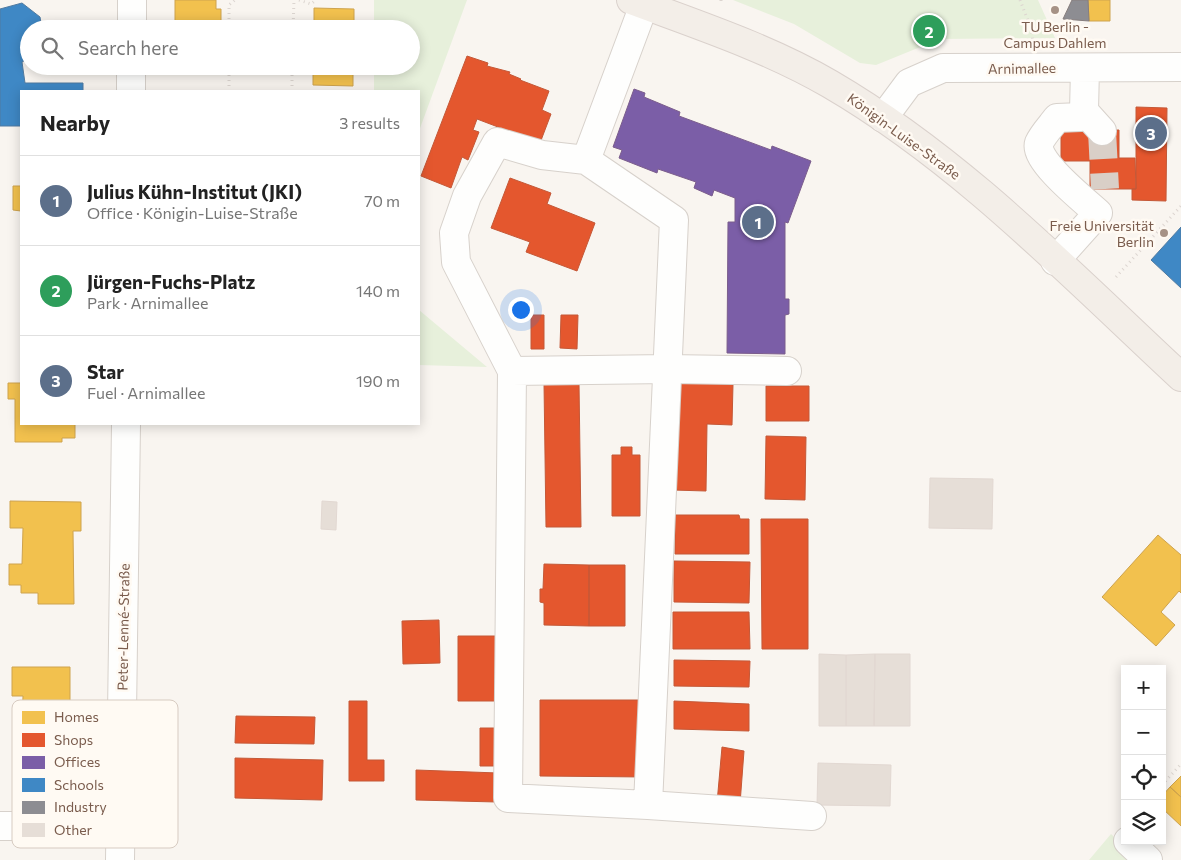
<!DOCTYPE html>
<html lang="en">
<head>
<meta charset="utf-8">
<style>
  :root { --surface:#fff; --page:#f2f2f2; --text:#222; --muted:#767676; --line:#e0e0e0; --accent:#5d544f }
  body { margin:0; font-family:Commissioner,sans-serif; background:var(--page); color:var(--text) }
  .controls { position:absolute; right:15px; bottom:15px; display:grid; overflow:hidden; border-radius:0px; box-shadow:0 2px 12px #0003 }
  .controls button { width:45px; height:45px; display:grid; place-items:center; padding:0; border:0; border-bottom:1px solid var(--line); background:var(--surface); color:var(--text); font:25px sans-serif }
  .you { position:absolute; left:520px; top:309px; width:18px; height:18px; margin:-12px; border:4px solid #fff; border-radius:50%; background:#1a73e8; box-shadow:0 0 0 8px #1a73e833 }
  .badge { display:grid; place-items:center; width:32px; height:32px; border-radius:50%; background:var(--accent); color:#fff; font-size:16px; font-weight:700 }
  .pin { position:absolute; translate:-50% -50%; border:2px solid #fff; box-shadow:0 1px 5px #0006 }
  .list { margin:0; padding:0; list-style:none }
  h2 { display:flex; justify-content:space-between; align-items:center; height:65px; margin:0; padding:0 20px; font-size:21px }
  h2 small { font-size:16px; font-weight:400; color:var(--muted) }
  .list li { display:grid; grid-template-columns:32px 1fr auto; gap:15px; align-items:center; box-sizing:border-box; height:90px; padding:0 20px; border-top:1px solid var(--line) }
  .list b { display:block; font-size:19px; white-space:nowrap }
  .list p { margin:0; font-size:16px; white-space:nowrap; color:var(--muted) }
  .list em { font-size:16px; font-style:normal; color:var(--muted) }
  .icon { flex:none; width:28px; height:28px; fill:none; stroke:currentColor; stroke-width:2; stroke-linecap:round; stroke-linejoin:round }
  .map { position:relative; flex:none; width:1181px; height:860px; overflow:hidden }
  .search { position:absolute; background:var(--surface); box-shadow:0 2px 12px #0003; left:20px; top:20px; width:400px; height:55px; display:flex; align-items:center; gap:12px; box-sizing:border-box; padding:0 18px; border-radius:28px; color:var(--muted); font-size:19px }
  .panel { position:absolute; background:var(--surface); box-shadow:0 2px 12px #0003; left:20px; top:90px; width:400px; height:335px; border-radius:0px }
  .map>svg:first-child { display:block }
  .green { fill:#e7f0db }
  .homes { fill:#f2c14e; stroke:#cea34e }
  .shops { fill:#e4572e; stroke:#c45837 }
  .offices { fill:#7b5ea7; stroke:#7b5d8c }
  .schools { fill:#3f88c5; stroke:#517ba1 }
  .industry { fill:#8d8d92; stroke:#877e7d }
  .building { fill:#e6ded7; stroke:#e2d8d2 }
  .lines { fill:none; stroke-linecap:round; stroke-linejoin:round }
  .minor-tunnel { stroke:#d9cfc7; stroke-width:28; stroke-dasharray:28 14; stroke-linecap:butt }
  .minor-casing { stroke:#d7d1cb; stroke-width:30 }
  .major-casing { stroke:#dad1cc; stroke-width:30 }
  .path { stroke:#dcd5d0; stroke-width:3; stroke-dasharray:1 4; stroke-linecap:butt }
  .minor { stroke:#fefefd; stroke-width:28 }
  .major { stroke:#f3eee8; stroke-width:28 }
  .poi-dot { fill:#a69286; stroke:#fffaf3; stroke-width:2 }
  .labels { text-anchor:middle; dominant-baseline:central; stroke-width:5; stroke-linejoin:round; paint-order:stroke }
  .poi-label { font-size:14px; fill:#7a5c4d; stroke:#fffaf3 }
  .street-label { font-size:14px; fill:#7a5c4d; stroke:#fffaf3 }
  .key { fill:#fffaf3; stroke:#d7cbc1; stroke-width:1 }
  .key-label { font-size:14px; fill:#7a5c4d }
</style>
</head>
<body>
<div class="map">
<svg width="1181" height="860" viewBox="0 0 1181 860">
  <rect width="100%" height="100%" fill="#f9f5f0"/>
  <path class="green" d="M374,0H467L419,131V91H374V66H411V29H374Z
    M733,0H1038L1055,38L940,39L876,65L860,63L794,24Z
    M419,310L487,367L419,365Z
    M1111,834L1139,860H1089Z"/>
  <path class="homes" d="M175,0H216V9H221V29H175Z
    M1088,0H1110V21H1089Z
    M314,8L354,9V24H360V29H314Z
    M175,66H216V69H175Z
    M313,66H359V71L353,70V86L313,85Z
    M13,186H21V211L13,210Z
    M8,383H21V424H75V438H62V442H15V399H8Z
    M10,501L81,502V531H73L74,604H38V593H21V585H9V564H22L23,528H10Z
    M1158,535L1181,555V593L1179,591L1161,612L1175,625L1156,646L1102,597Z
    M12,667H70V725H76V780H23L24,752H13V724H22L23,696H12Z
    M1181,776V797L1170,787Z
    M1170,787L1181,797V826L1162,808V796Z"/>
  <path class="shops" d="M467,56L488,63L487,66L510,72L509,74L521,79L520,80L549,91L542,110L551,114L540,143L477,119L473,130L479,132L468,160L462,157L451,188L421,176Z
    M1136,107L1167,108L1166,201L1132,200V189H1136Z
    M1119,130V158H1135L1136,189H1090V161H1061V131Z
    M510,178L551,193L547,204L595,223L577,271L526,252L530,242L491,228Z
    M531,315H544V349H531Z
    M561,315H578L577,349L560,348Z
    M675,382L733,384L732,425L707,424L706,491L673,490Z
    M544,383H579L581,527H546Z
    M766,386H809V421H766Z
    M766,436L806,437L805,500L765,499Z
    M621,447H632V455H640V516H612V455H621Z
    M675,515H739L740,519H749V554H675Z
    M761,519H808V649H762Z
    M674,561L750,562L749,603L674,602Z
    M544,564L589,565V626L544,625V603L540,602V589H543Z
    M589,565H625V626H589Z
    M673,612H749L750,649H673Z
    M439,620L440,663L403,664L402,621Z
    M458,636H500L501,701H458Z
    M674,660L750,661L749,687L674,686Z
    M540,700H646V777L540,776Z
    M349,701H367V760H384V781H349Z
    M674,701L749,704V731L674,729Z
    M236,716L315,717L314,744L235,743Z
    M480,728H498V766H480Z
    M722,747L744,751L740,804L717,803Z
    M235,758L323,760L322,800L235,798Z
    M416,770L498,773L497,802L416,800Z"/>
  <path class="offices" d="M634,89L645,93L644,97L680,112L679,116L771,150L772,146L811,161L788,223L785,222V299H789V314L785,315V354L727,353L728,222H735V198L714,190L712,196L694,188L696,182L658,169L657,173L619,158L622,150L613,147Z"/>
  <path class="schools" d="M22,3L40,17L42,29H29V58L22,62L25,83H83V91H21V126H0V9Z
    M1181,227V288L1151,260Z"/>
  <path class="industry" d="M1072,0H1088L1089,21L1063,19Z"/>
  <path class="building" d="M930,478L993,479L992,529L929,528Z
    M322,501L337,502L336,530L321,529Z
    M819,654L846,655V726H819Z
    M875,654H910V726H874Z
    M875,654L874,726H846V655Z
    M818,763L891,765L890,806L817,805Z"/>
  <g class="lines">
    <path class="minor-tunnel" d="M1102,131L1105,189"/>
    <defs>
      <path id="minor" d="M132,29V0
        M131,91V66
        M1084,111L1102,131
        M883,118L909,83L943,68L1181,67
        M586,160L674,220L648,805L812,816
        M1055,261L1098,213C1085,201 1033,160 1039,143C1043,134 1052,125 1057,118L1081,117L1084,111L1085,68
        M512,371L456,262L454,233L467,196L497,142L542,155L586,160L644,5
        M648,805L508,798L512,371L668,369L787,371
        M0,826H120
        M1128,841L1148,860
        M120,860L126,424"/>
      <path id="major" d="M631,0C698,25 768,48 830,84C962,161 1070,274 1181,377"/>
    </defs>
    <use href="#minor" class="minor-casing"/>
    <use href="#major" class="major-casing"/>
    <path class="path" d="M299,0L311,4L316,0
      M1020,0L1032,31L1033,42
      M721,1V0
      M229,29V5L235,0
      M293,29L294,0
      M229,91V66
      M292,91V66
      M1116,277L1181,206
      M1162,785L1181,764"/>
    <use href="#minor" class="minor"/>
    <use href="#major" class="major"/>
  </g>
  <g class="poi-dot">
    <circle cx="1055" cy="10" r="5"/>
    <circle cx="1164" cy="233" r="5"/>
  </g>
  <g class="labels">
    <g class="poi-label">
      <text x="1055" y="26">TU Berlin -<tspan x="1055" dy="16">Campus Dahlem</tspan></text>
      <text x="1154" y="225" text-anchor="end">Freie Universität<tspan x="1154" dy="16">Berlin</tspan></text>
    </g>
    <g class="street-label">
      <text transform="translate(1022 68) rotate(-1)">Arnimallee</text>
      <text transform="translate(904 136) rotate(36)">Königin-Luise-Straße</text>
      <text transform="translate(123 627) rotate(-89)">Peter-Lenné-Straße</text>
    </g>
  </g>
  <rect x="12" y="700" width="166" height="148" rx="8" class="key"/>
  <rect x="22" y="711" width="23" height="13" fill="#f2c14e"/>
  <rect x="22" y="733" width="23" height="14" fill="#e4572e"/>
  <rect x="22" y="756" width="23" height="13" fill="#7b5ea7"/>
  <rect x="22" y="778" width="23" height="14" fill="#3f88c5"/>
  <rect x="22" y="801" width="23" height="13" fill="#8d8d92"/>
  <rect x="22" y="823" width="23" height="14" fill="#e6ded7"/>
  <g class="key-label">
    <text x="54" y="722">Homes</text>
    <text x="54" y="745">Shops</text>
    <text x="54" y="767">Offices</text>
    <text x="54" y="790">Schools</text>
    <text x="54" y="812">Industry</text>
    <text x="54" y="835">Other</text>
  </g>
</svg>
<div class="controls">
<button>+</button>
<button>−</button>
<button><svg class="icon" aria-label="locate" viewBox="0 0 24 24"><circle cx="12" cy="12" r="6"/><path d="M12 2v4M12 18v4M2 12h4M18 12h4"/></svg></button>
<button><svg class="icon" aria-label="layers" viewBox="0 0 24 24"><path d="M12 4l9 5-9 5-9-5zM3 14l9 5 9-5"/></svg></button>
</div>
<div class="you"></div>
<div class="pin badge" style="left:758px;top:222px;background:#5c6f8a">1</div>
<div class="pin badge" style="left:929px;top:31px;background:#2e9e5b">2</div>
<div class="pin badge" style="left:1151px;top:133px;background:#5c6f8a">3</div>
<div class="search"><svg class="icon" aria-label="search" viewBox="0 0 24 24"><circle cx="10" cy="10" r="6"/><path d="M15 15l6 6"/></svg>Search here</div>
<section class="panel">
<h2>Nearby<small>3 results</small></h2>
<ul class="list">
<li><span class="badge" style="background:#5c6f8a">1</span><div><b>Julius Kühn-Institut (JKI)</b><p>Office · Königin-Luise-Straße</p></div><em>70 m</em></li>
<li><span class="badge" style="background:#2e9e5b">2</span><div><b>Jürgen-Fuchs-Platz</b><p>Park · Arnimallee</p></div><em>140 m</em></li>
<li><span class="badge" style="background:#5c6f8a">3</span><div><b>Star</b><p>Fuel · Arnimallee</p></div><em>190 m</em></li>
</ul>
</section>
</div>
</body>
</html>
